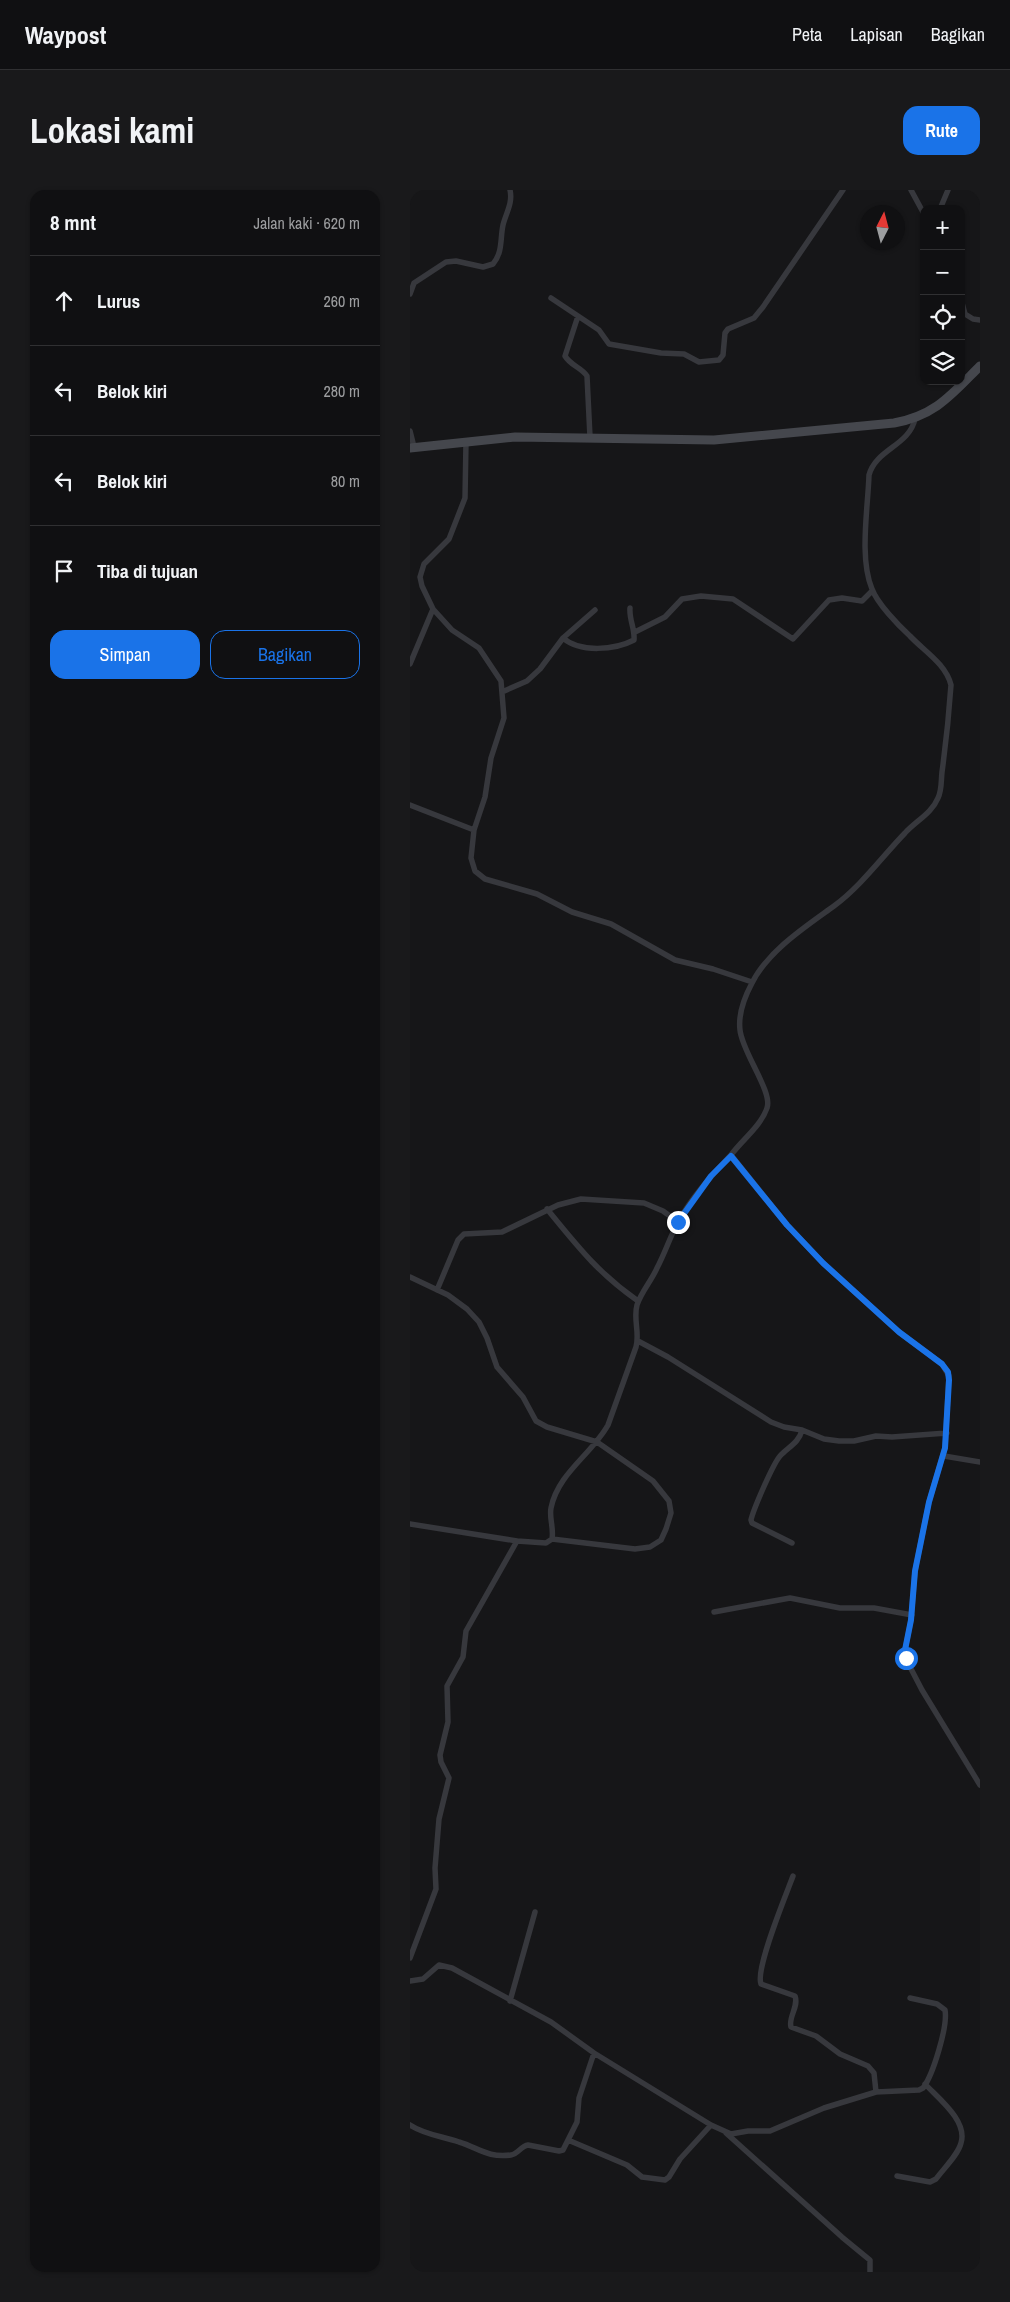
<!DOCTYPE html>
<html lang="id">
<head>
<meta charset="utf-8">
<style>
  :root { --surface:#101012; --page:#19191b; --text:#f1f3f6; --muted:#9c9d9f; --line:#303032; --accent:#1a73e8 }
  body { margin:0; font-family:"Archivo Narrow",sans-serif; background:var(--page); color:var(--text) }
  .controls { position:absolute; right:15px; top:15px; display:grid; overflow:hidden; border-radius:10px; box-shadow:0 1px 4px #0004 }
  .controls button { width:45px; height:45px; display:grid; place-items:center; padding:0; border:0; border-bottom:1px solid var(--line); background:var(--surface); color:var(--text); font:25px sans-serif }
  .compass { position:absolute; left:450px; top:15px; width:45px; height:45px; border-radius:50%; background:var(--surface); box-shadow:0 1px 4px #0004; rotate:6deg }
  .stop { position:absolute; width:15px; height:15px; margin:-11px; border:4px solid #1a73e8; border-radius:50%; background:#fff }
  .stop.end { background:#1a73e8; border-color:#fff; box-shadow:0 1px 5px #0008 }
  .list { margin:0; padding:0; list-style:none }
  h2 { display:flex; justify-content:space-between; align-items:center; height:65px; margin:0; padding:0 20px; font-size:21px }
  h2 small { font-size:16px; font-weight:400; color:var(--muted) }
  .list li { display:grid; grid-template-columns:32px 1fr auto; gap:15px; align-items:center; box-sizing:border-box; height:90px; padding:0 20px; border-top:1px solid var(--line) }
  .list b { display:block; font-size:19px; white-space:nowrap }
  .list em { font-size:16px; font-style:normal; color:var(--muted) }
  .actions { display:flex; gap:10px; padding:15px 20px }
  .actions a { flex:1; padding:11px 0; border:1px solid var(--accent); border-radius:15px; text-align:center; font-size:18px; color:var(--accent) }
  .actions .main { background:var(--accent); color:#fff }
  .icon { flex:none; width:28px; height:28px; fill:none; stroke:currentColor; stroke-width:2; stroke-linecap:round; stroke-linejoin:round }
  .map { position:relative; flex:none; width:570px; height:2082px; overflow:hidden; border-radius:15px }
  header { display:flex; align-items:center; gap:30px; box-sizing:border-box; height:70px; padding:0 25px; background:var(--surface); border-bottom:1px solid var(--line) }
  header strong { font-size:24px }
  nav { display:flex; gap:28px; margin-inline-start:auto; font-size:18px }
  .intro { display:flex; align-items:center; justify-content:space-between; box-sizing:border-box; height:120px; padding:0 30px }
  h1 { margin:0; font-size:35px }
  .button { padding:12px 22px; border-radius:15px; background:var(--accent); color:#fff; font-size:18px; font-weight:700 }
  main { display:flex; gap:30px; padding:0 30px }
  aside { flex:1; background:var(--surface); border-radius:15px; box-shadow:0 1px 4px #0004 }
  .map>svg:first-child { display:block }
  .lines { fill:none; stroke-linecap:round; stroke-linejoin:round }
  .minor { stroke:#37383d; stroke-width:5.5 }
  .secondary { stroke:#45474d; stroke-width:9 }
  .route { stroke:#1a73e8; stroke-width:6 }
</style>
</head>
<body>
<header>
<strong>Waypost</strong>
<nav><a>Peta</a><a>Lapisan</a><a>Bagikan</a></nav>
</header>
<div class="intro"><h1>Lokasi kami</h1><a class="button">Rute</a></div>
<main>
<aside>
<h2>8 mnt<small>Jalan kaki · 620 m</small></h2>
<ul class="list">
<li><svg class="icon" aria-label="ahead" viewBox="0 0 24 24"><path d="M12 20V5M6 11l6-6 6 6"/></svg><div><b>Lurus</b></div><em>260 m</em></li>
<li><svg class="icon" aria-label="left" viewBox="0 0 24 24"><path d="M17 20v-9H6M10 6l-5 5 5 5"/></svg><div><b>Belok kiri</b></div><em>280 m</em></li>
<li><svg class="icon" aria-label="left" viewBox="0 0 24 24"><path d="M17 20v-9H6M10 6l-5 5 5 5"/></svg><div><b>Belok kiri</b></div><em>80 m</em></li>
<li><svg class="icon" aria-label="arrive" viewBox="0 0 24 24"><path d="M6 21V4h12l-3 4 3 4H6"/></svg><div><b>Tiba di tujuan</b></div></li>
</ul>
<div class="actions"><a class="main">Simpan</a><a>Bagikan</a></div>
</aside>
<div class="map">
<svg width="570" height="2082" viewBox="0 0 570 2082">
  <rect width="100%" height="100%" fill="#161618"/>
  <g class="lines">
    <path class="minor" d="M501,0L514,24
      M530,19L538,0
      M0,104L4,93L36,72L46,71L73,77L83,74C93,62 90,49 93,35C96,23 103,13 100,0
      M141,108L189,140L199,154L251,163L274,164L289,172L309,170L313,165L315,143L318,139L344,128L353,117L433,0
      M551,109L555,124L563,129L570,130
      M168,126L155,166C161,176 171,177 177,186L180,247
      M505,229C499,256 466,259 459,285C458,318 449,368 462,399C467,413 488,435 500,446C514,461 536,474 541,495C539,524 536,553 532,582C531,590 532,600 528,608C522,623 506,631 495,643C471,668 451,696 424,716C395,737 358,761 342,793C334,808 328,824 330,840C332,862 363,902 357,918C351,936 332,950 321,965L377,1035L413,1073L489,1142L532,1174L539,1186L535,1258L519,1312L505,1381L501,1430L495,1460L499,1475L512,1500L570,1595
      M0,241L4,257
      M56,252L55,308L39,349L14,374L10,387L12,396L23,419L42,440L69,458L91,491L94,528L81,568L75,607L64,640L61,668L65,681L75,689L127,704L162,722L201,734L265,770L303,779L342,792
      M225,442L255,427L272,409L291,406L323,409L383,449L419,410L432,408L452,411L462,401
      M153,448C170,463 205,460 224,450C225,438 219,430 220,418
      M0,474L23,419
      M92,502L117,491L130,479L153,448L185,420
      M0,615L64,640
      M137,1019C168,1057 188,1083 228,1111
      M0,1087L38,1105L57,1119L69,1132L77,1148L87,1177L113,1207L126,1231L137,1237L187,1252L243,1291L259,1311L261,1323L256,1339L251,1350L240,1357L225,1359L142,1349
      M27,1100L48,1050L54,1044L92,1042L148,1015L171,1009L234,1013L253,1021L268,1032
      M228,1151L258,1167L361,1232L374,1237L392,1240
      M534,1266L570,1272
      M0,1334L107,1351
      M382,1353L342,1333L341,1330C343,1320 363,1274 370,1266C378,1257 389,1253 392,1240L414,1249L429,1251H444L466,1246L482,1247L537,1243
      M304,1422L380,1408L430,1418H464L502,1425
      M383,1686C376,1705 345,1779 351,1794L385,1806C389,1817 378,1827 381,1837L406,1846L430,1864L458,1876L464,1883L466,1902
      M0,1768L26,1699L25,1678L29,1629L39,1588L31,1572L30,1565L38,1532L37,1496L53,1467L56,1441L107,1351L136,1353L142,1349C144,1338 139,1328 141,1318C148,1283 182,1264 198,1235L226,1157C230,1143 223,1129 227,1115C231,1102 242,1090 247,1078C255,1063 260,1047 268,1032C282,1007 301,986 321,965
      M0,1791L13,1789L29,1775L42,1778L141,1832L184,1863L301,1935L321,1944L338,1941H360L414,1918L466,1902L509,1900L513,1898C523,1885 538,1836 535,1820L527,1814L500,1808
      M100,1811L125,1722
      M0,1935C15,1945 32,1946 49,1952C69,1958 77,1968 101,1965C108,1964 111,1956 118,1955L149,1961L153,1960L167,1932L169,1908L184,1863
      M316,1943L432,2047L460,2070V2082
      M158,1950L217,1975L232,1987L255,1990L259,1987L270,1969L301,1935
      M487,1986L520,1992L526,1989C534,1978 548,1965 551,1953C558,1931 528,1908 515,1894"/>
    <path class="secondary" d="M0,258L105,247L304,250L484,233C526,225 541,205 570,176"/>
  </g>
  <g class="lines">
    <path class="route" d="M268,1032L301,986L321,966L377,1035L413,1073L489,1142L532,1174L538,1182L539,1190L535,1258L519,1312L505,1381L501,1430L495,1460L496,1468"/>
  </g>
</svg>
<div class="controls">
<button>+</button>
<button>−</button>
<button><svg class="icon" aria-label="locate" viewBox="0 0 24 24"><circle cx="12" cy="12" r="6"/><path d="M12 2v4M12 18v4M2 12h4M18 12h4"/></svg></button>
<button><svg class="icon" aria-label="layers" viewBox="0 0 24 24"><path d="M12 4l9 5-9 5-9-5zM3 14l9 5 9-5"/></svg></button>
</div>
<svg class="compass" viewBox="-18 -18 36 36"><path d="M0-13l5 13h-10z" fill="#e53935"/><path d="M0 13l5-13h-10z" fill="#9c9d9f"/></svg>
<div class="stop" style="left:496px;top:1468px"></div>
<div class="stop end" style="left:268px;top:1032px"></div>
</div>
</main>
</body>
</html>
